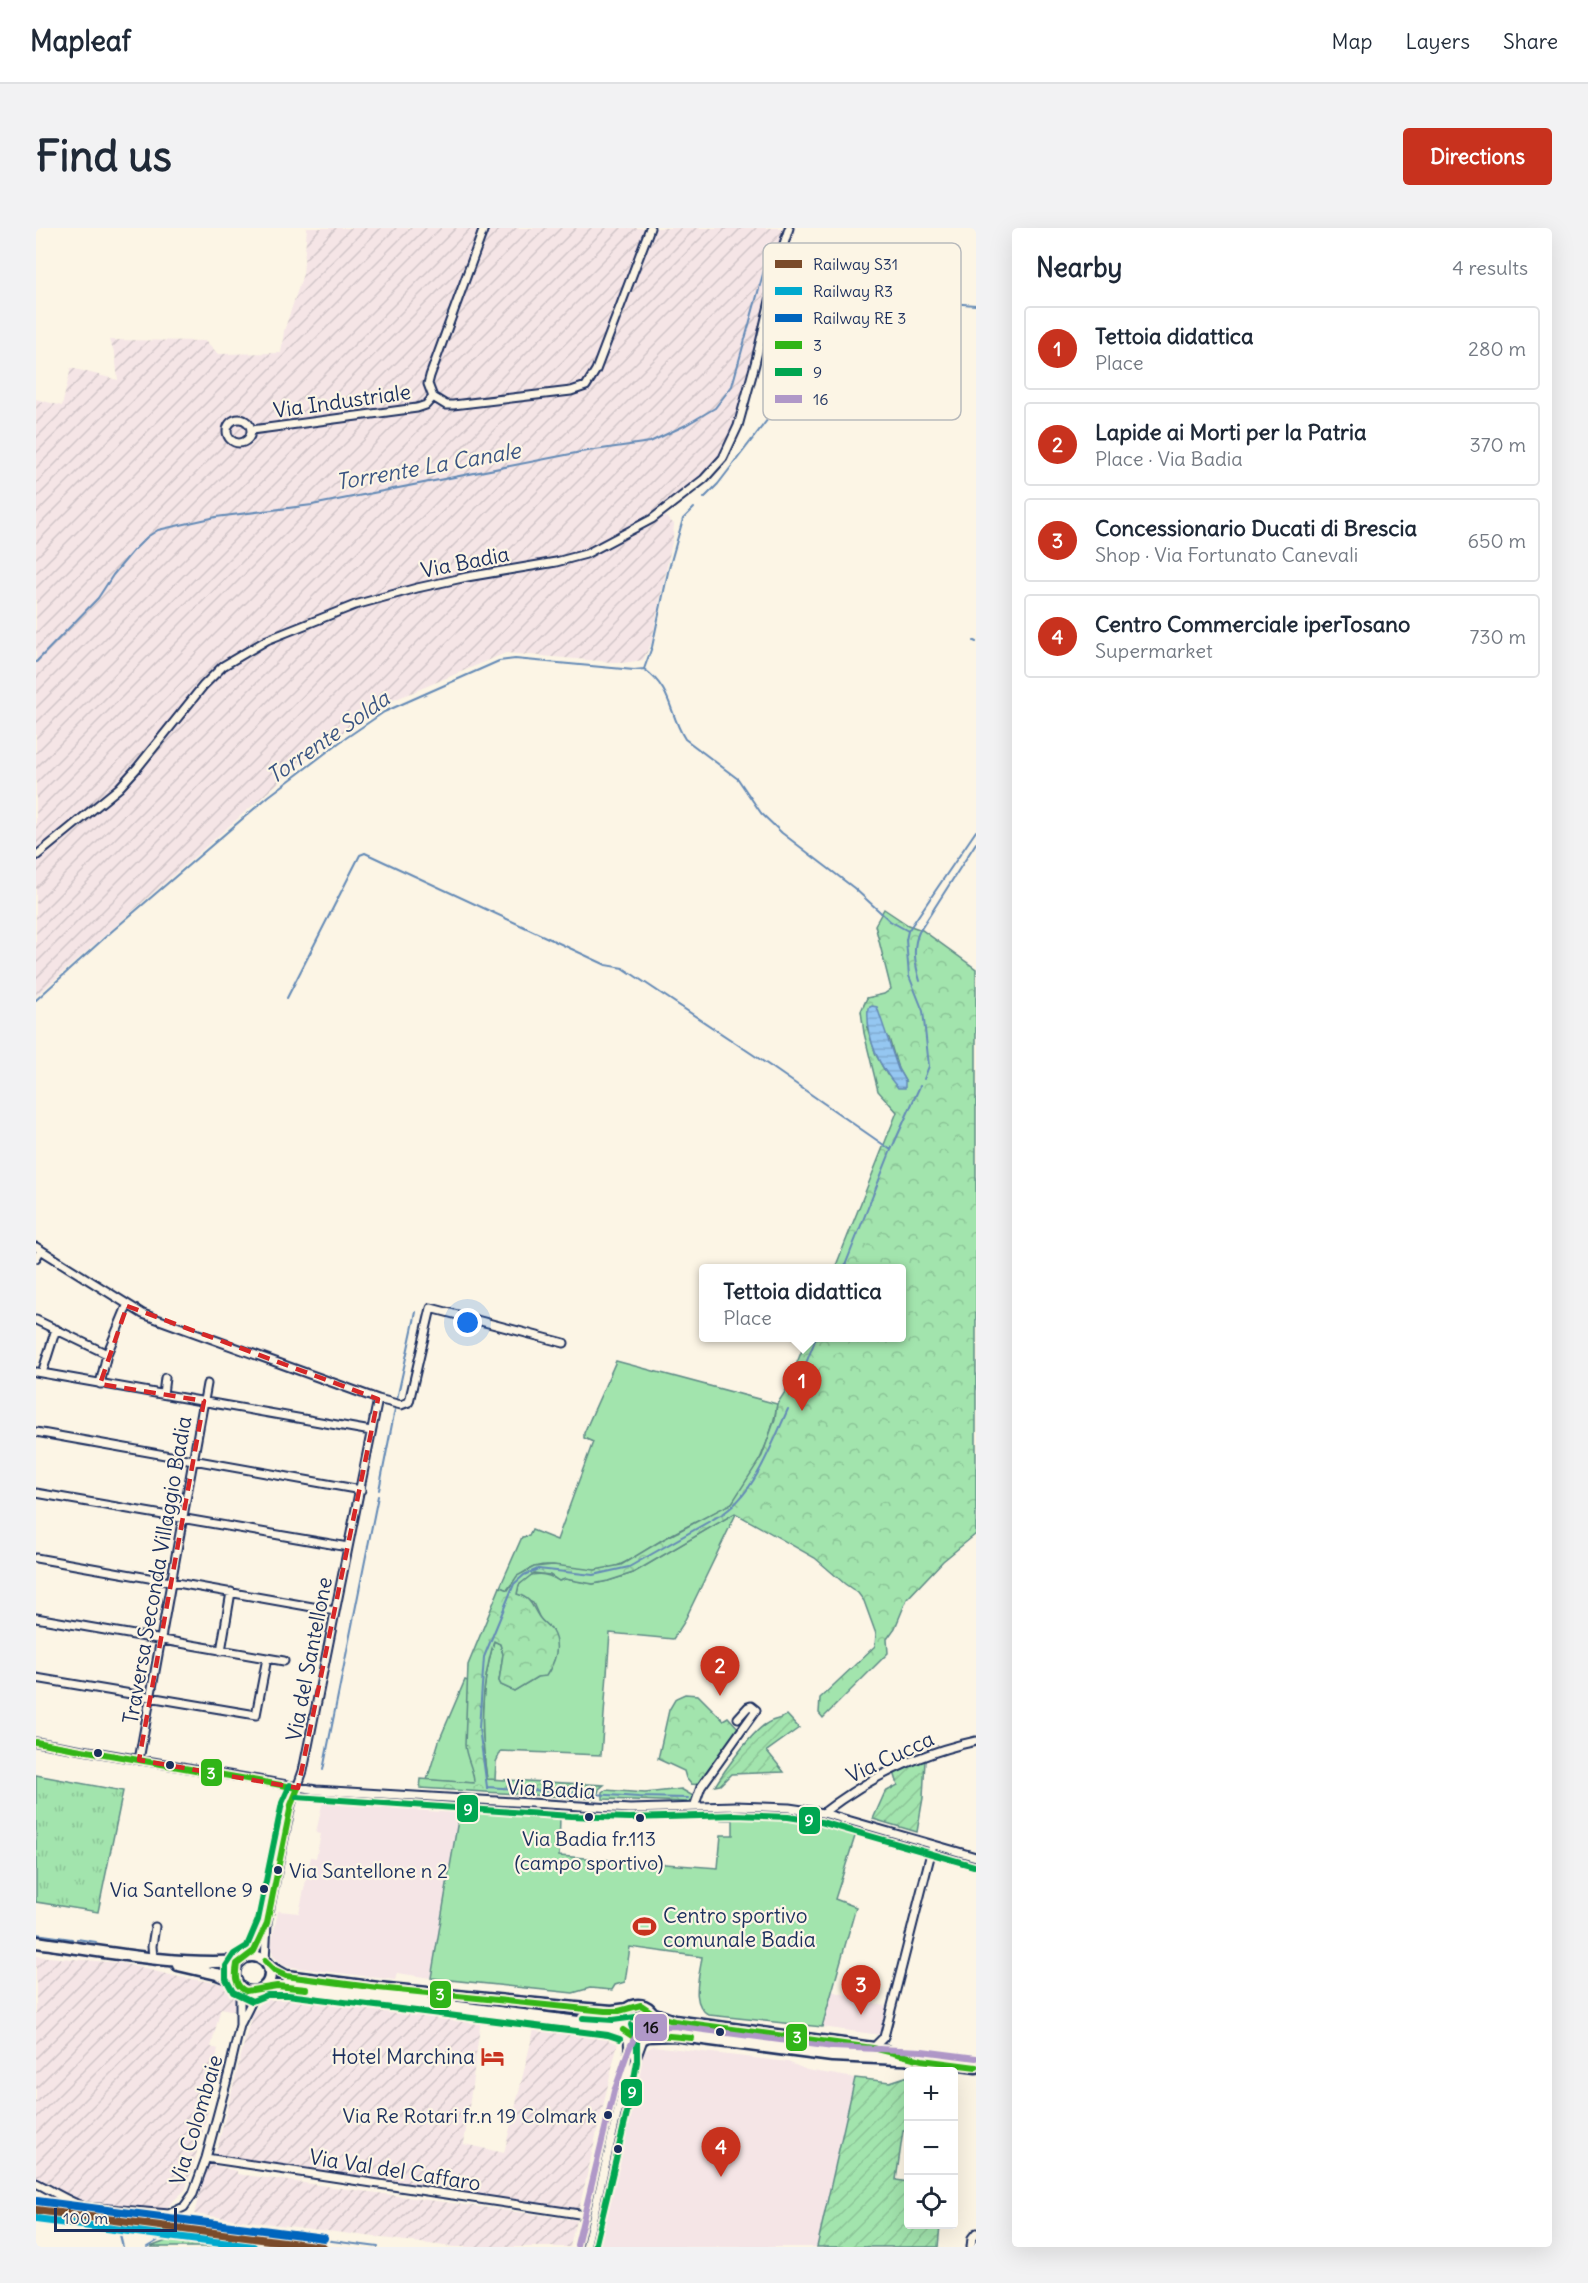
<!DOCTYPE html>
<html lang="en">
<head>
<meta charset="utf-8">
<style>
  :root { --surface:#fff; --page:#f2f2f3; --text:#1f2937; --muted:#747a83; --line:#e0e1e3; --accent:#c8321e }
  body { margin:0; font-family:Delius,sans-serif; background:var(--page); color:var(--text) }
  .controls { position:absolute; right:18px; bottom:18px; display:grid; overflow:hidden; border-radius:6px; box-shadow:0 6px 24px #0002 }
  .controls button { width:54px; height:54px; display:grid; place-items:center; padding:0; border:0; border-bottom:2px solid var(--line); background:var(--surface); color:var(--text); font:30px sans-serif }
  .scale { position:absolute; left:18px; bottom:15px; width:123px; box-sizing:border-box; padding-left:6px; border:3px solid #1b2f5e; border-top:0; font-size:16px; line-height:21px; white-space:nowrap; color:#1b2f5e; -webkit-text-stroke:4px #fcf5e5; paint-order:stroke }
  .you { position:absolute; left:432px; top:1095px; width:21px; height:21px; margin:-15px; border:4px solid #fff; border-radius:50%; background:#1a73e8; box-shadow:0 0 0 9px #1a73e833 }
  .badge { display:grid; place-items:center; width:39px; height:39px; border-radius:50%; background:var(--accent); color:#fff; font-size:20px; font-weight:700 }
  .pin { position:absolute; translate:-50% -50px; filter:drop-shadow(0 2px 3px #0008) }
  .pin::after { content:''; position:absolute; top:32px; width:21px; height:18px; background:inherit; clip-path:polygon(0 0,100% 0,50% 100%) }
  .popup { position:absolute; left:663px; top:1036px; width:207px; height:78px; box-sizing:border-box; display:grid; place-content:center; border-radius:6px; background:var(--surface); filter:drop-shadow(0 2px 4px #0005); font-size:20px; white-space:nowrap; color:var(--muted) }
  .popup b { font-size:22px; color:var(--text) }
  .popup::after { content:''; position:absolute; left:50%; top:100%; margin-left:-12px; border:12px solid transparent; border-top-color:var(--surface) }
  .list { margin:0; padding:0; list-style:none }
  h2 { display:flex; justify-content:space-between; align-items:center; height:78px; margin:0; padding:0 24px; font-size:26px }
  h2 small { font-size:20px; font-weight:400; color:var(--muted) }
  .list li { display:grid; grid-template-columns:39px 1fr auto; gap:18px; align-items:center; box-sizing:border-box; height:84px; margin:0 12px 12px; padding:0 12px; border:2px solid var(--line); border-radius:6px }
  .list b { display:block; font-size:22px; white-space:nowrap }
  .list p { margin:0; font-size:20px; white-space:nowrap; color:var(--muted) }
  .list em { font-size:20px; font-style:normal; color:var(--muted) }
  .icon { flex:none; width:33px; height:33px; fill:none; stroke:currentColor; stroke-width:2; stroke-linecap:round; stroke-linejoin:round }
  .map { position:relative; flex:none; width:940px; height:2019px; overflow:hidden; border-radius:6px }
  header { display:flex; align-items:center; gap:36px; box-sizing:border-box; height:84px; padding:0 30px; background:var(--surface); border-bottom:2px solid var(--line) }
  header strong { font-size:28px }
  nav { display:flex; gap:33px; margin-inline-start:auto; font-size:21px }
  .intro { display:flex; align-items:center; justify-content:space-between; box-sizing:border-box; height:144px; padding:0 36px }
  h1 { margin:0; font-size:42px }
  .button { padding:15px 27px; border-radius:6px; background:var(--accent); color:#fff; font-size:21px; font-weight:700 }
  main { display:flex; gap:36px; padding:0 36px }
  aside { flex:1; background:var(--surface); border-radius:6px; box-shadow:0 6px 24px #0002 }
  .map>svg:first-child { display:block }
  .built { fill:#f5e5e6 }
  .industrial { fill:url(#industrial-furrows) }
  .grass { fill:#a2e4ad; stroke:#5e8a86; stroke-width:1.5 }
  .forest { fill:url(#forest-crowns); stroke:#5e8a86; stroke-width:1.5; fill-rule:evenodd }
  .park { fill:url(#park-tufts); stroke:#5e8a86; stroke-width:1.5 }
  .garden { fill:url(#garden-furrows); stroke:#5e8a86; stroke-width:1.5 }
  .water { fill:url(#water-rules); stroke:#648ab6; stroke-width:1.5 }
  .lines { fill:none; stroke-linecap:round; stroke-linejoin:round }
  .stream { stroke:#648ab6; stroke-width:2 }
  .street-casing { stroke:#1b2f5e; stroke-width:11 }
  .secondary-casing { stroke:#1b2f5e; stroke-width:15 }
  .street { stroke:#fcf5e5; stroke-width:7 }
  .secondary { stroke:#fcf5e5; stroke-width:10 }
  .bus-1-casing { stroke:#fcf5e5; stroke-width:10 }
  .bus-2-casing { stroke:#fcf5e5; stroke-width:10 }
  .bus-3-casing { stroke:#fcf5e5; stroke-width:10 }
  .bus-1 { stroke:#31b518; stroke-width:6 }
  .bus-2 { stroke:#00a651; stroke-width:6 }
  .bus-3 { stroke:#b098c8; stroke-width:6 }
  .rail-1-casing { stroke:#fcf5e5; stroke-width:12 }
  .rail-2-casing { stroke:#fcf5e5; stroke-width:12 }
  .rail-3-casing { stroke:#fcf5e5; stroke-width:12 }
  .rail-1 { stroke:#7a4b2a; stroke-width:8 }
  .rail-2 { stroke:#00a9ce; stroke-width:8 }
  .rail-3 { stroke:#0065bd; stroke-width:8 }
  .marked { fill:none; stroke:#d62828; stroke-width:4.5; stroke-dasharray:12 8; stroke-linejoin:round }
  .bus-dot { fill:#1b2f5e; stroke:#fcf5e5; stroke-width:2 }
  .labels { text-anchor:middle; dominant-baseline:central; stroke-width:4.5; stroke-linejoin:round; paint-order:stroke }
  .bus-label { font-size:20px; fill:#1b2f5e; stroke:#fcf5e5; text-anchor:end }
  .street-label { font-size:21px; fill:#1b2f5e; stroke:#fcf5e5 }
  .poi-label { font-size:21px; fill:#1b2f5e; stroke:#fcf5e5; text-anchor:start }
  .water-label { font-size:22px; font-style:italic; fill:#3a5583; stroke:#fcf5e5 }
  .key { fill:#fcf5e5; stroke:#b8babc; stroke-width:1.5 }
  .key-label { font-size:16px; fill:#1b2f5e }
  .line-badge { stroke:#fcf5e5; stroke-width:2 }
  .badge-label { font-size:16px; text-anchor:middle; font-weight:bold; fill:#fff }
  .pale-badge-label { font-size:16px; text-anchor:middle; font-weight:bold; fill:#111 }
</style>
</head>
<body>
<header>
<strong>Mapleaf</strong>
<nav><a>Map</a><a>Layers</a><a>Share</a></nav>
</header>
<div class="intro"><h1>Find us</h1><a class="button">Directions</a></div>
<main>
<div class="map">
<svg width="940" height="2019" viewBox="0 0 940 2019">
  <defs>
    <pattern id="industrial-furrows" width="10" height="10" patternUnits="userSpaceOnUse" patternTransform="scale(1.5)"><rect width="10" height="10" fill="#f5e5e6"/><path d="M-1 1l2-2M0 10L10 0M9 11l2-2" fill="none" stroke="#d1c5c8"/></pattern>
    <pattern id="forest-crowns" width="20" height="18" patternUnits="userSpaceOnUse" patternTransform="scale(1.5)"><rect width="20" height="18" fill="#a2e4ad"/><path d="M2 6a3 3 0 1 1 6 0M12 15a3 3 0 1 1 6 0" fill="none" stroke="#8bc497"/></pattern>
    <pattern id="park-tufts" width="24" height="20" patternUnits="userSpaceOnUse" patternTransform="scale(1.5)"><rect width="24" height="20" fill="#a2e4ad"/><path d="M3 7l-1-3M5 7V3M7 7l1-3M15 17l-1-3M17 17v-4M19 17l1-3" fill="none" stroke="#8bc497"/></pattern>
    <pattern id="garden-furrows" width="10" height="10" patternUnits="userSpaceOnUse" patternTransform="scale(1.5)"><rect width="10" height="10" fill="#a2e4ad"/><path d="M-1 1l2-2M0 10L10 0M9 11l2-2" fill="none" stroke="#8bc497"/></pattern>
    <pattern id="water-rules" width="6" height="5" patternUnits="userSpaceOnUse" patternTransform="scale(1.5)"><rect width="6" height="5" fill="#95c7f1"/><path d="M0 2.5h6" fill="none" stroke="#80abd1"/></pattern>
  </defs>
  <rect width="100%" height="100%" fill="#fcf5e5"/>
  <filter id="ink" filterUnits="userSpaceOnUse"><feTurbulence type="fractalNoise" baseFrequency=".0167" numOctaves="2"/><feDisplacementMap in="SourceGraphic" scale="12" xChannelSelector="R" yChannelSelector="G"/><feConvolveMatrix kernelMatrix="1 2 1 2 8 2 1 2 1" color-interpolation-filters="sRGB"/></filter>
  <g filter="url(#ink)">
    <path class="built" d="M287,1572L424,1580L395,1750L361,1745L359,1752L248,1738L237,1728L235,1717L242,1683L263,1685L275,1629L280,1630L285,1606L280,1605Z
      M796,1763L853,1779L844,1807L786,1799Z
      M617,1818L752,1834L771,1842L819,1850L781,2019H558L604,1826Z"/>
    <path class="industrial" d="M271,0H759L725,132L704,202L694,226L682,244L629,288L638,296L637,309L615,416L607,432L587,435L470,425L346,477L274,527L0,768V171L26,178L35,140L82,152L79,126L73,112L170,113L182,126L245,125L248,103L267,46Z
      M0,1728L85,1735L143,1749L189,1756L199,1765L200,1773L198,1783L185,1780L175,1819L182,1821L168,1882L172,1884L156,1942L149,1962L129,1981L119,1983L34,1975L0,1956Z
      M245,1766L445,1791L428,1916L468,1925L499,1797L576,1810L582,1814L543,1981L323,1950L178,1932L216,1785L229,1771Z
      M171,1936L201,1943V1946L540,1992L534,2019H417L158,1986Z"/>
    <path class="grass" d="M580,1133L741,1176C737,1204 718,1254 696,1275C691,1280 683,1282 676,1286C660,1294 643,1302 628,1311C607,1323 591,1337 567,1342C528,1348 503,1317 471,1362L464,1359L486,1309L493,1308L496,1302L521,1312L557,1214L548,1210V1205Z
      M699,1285L700,1286L647,1396L637,1411L574,1405L565,1527L465,1523L460,1534L459,1552H451C444,1502 444,1461 458,1413L464,1416L467,1426L463,1453L465,1457L478,1463L501,1449L516,1402L504,1391L497,1375L481,1367C483,1343 507,1342 523,1353L529,1351L557,1356L572,1353L597,1345Z
      M429,1452L432,1453L438,1555L391,1552L403,1513Z
      M424,1580L524,1587L523,1628L682,1640L685,1607H697V1592H685V1586L736,1587L822,1599L799,1671L820,1679L786,1799L673,1787C653,1776 664,1747 666,1729L594,1719L589,1754L579,1757L576,1762L554,1760L537,1765L395,1750Z"/>
    <path class="forest" d="M848,681L872,697L886,702L940,741V1306L907,1333L871,1371L859,1400L851,1411L852,1425L787,1490L783,1485L784,1470L839,1418L840,1406L828,1373L822,1365L809,1356L779,1330L699,1285L597,1345L572,1353L557,1356L529,1351L523,1353L514,1347L498,1345L483,1357L481,1366C497,1371 495,1378 503,1389C507,1395 513,1398 516,1403C525,1419 519,1434 510,1448L501,1449L478,1463L465,1457L463,1453L467,1426L464,1416L458,1413C444,1461 444,1502 451,1551L568,1557L563,1561L561,1571L384,1560L385,1551L438,1555C438,1541 430,1531 429,1517L432,1437L464,1359L472,1362L481,1348L498,1339L517,1337L559,1342L585,1337L628,1311L696,1275L726,1228L739,1191L741,1176L749,1164L771,1110H865V1040H799L861,884L842,863L828,805L825,783L831,770L848,766L855,761L839,697ZM831,799L853,810L862,841L869,853L851,847L840,827Z
      M649,1466L662,1467L687,1492L692,1489L704,1502L665,1557L655,1556L650,1550L648,1543L622,1531L633,1482L640,1470Z
      M645,1561L657,1568L653,1574L567,1571V1564L570,1562L609,1565Z"/>
    <path class="park" d="M0,1547L87,1563L62,1684L0,1674Z
      M133,2012L205,2019H114Z"/>
    <path class="garden" d="M751,1487L763,1500L731,1523L748,1544L695,1546L684,1557L679,1558C688,1543 715,1505 730,1496C736,1491 744,1492 751,1487Z
      M889,1532L887,1570L881,1604L837,1591L849,1564L862,1557L858,1544Z
      M872,1848V1903H867L860,1952L872,1954L873,1996L904,1997L902,2019H781L819,1850L854,1854Z"/>
    <path class="water" d="M836,778L841,779L862,841L869,853V860H862C842,837 830,811 832,780Z"/>
    <g class="lines">
      <path class="stream" d="M668,270L682,256L748,170L804,82C845,65 896,74 940,77
        M938,413L940,414
        M0,434L62,370L77,347L97,323L111,309L122,302L180,289L276,277L545,224L614,214L650,197L679,180L696,158L732,28
        M608,441C637,462 632,484 649,511L702,551L725,585L746,605L818,660L854,693L872,703
        M884,753C879,736 876,720 883,704L940,615
        M251,770L324,627L329,625L570,737L587,740L737,840L855,922
        M0,772L75,704L233,568L304,514L348,484L463,433L479,431L598,442L608,441L616,419L632,344L647,291L658,280
        M888,851L893,838L887,783L873,748L870,712L872,703L940,603
        M808,1040L855,922L884,858
        M757,1168L780,1110
        M361,1171L380,1084
        M343,1262L359,1181
        M287,1542L342,1268
        M451,1559L443,1500L448,1429L478,1356L488,1347L502,1341L557,1347L593,1339L688,1285C719,1264 737,1214 752,1181
        M451,1561V1559L603,1569L652,1570
        M0,1706L36,1711
        M41,1711L60,1714
        M24,1991L78,2000L84,2007L87,2019
        M150,1994L342,2019
        M111,2019L128,2009L140,2004"/>
      <defs>
        <path id="street" d="M397,169L410,177H417L535,163L550,158L560,142L614,0
          M191 203a12 12 0 1 1 24 0a12 12 0 1 1-24 0Z
          M216,202L381,180L390,177L397,169L392,156L394,148L448,0
          M0,628L83,560L102,539L167,458L187,438L231,412L319,377L381,360L431,349L520,334L550,326L616,291L668,251L687,230L702,198L719,136L746,22L753,0
          M0,1019L107,1086L342,1171L267,1543L255,1577L236,1669L231,1695L229,1733
          M0,1030L5,1022
          M0,1092L71,1126
          M0,1144L335,1203
          M6,1145L20,1101
          M64,1156L71,1126L91,1078
          M127,1166L129,1150
          M342,1171L365,1177L373,1174L395,1080L528,1115
          M0,1204L325,1262
          M0,1265L312,1319
          M0,1330L299,1383
          M0,1390L248,1433
          M185,1423L195,1364
          M0,1450L220,1487L231,1430
          M0,1514L280,1562L594,1581L699,1578L753,1580L787,1585L940,1629
          M103,1532L171,1156
          M658,1579L665,1559L720,1482L715,1478L712,1479L702,1490
          M787,1585C832,1550 884,1525 940,1513
          M212,1729L224,1713L229,1700
          M117,1730L116,1718L119,1699
          M205,1795L221,1763
          M837,1820L848,1809L897,1617
          M589,1861L608,1809
          M170,1930L543,1986
          M0,1955C15,1962 36,1976 50,1979L133,1986L148,1979L157,1966L170,1930L193,1844L204,1797V1759
          M550,2019L586,1866C587,1846 596,1826 591,1806
          M935,2019L936,2010L940,2005"/>
        <path id="secondary" d="M0,1714C67,1723 136,1738 204,1733
          M198 1746a18 18 0 1 1 36 0a18 18 0 1 1-36 0Z
          M142,1737L181,1746L200,1753
          M232,1738L250,1748L342,1760L540,1780L576,1783L591,1781
          M229,1758H253L503,1789L574,1798L587,1802
          M585 1794a17 17 0 1 1 34 0a17 17 0 1 1-34 0Z
          M616,1785L638,1793L837,1820L865,1827
          M611,1808L637,1807L796,1828L886,1832L940,1839"/>
      </defs>
      <use href="#street" class="street-casing"/>
      <use href="#secondary" class="secondary-casing"/>
      <use href="#street" class="street"/>
      <use href="#secondary" class="secondary"/>
      <defs>
        <path id="bus-1" d="M0,1514L262,1560
          M262,1560L255,1577L231,1695L218,1723L201,1736C199,1747 198,1758 210,1763L241,1758L270,1761
          M229,1733L239,1743L250,1748L342,1760L569,1783H583L605,1777L623,1789L638,1793L837,1820L886,1832L940,1839
          M587,1802L599,1810L622,1807L656,1810"/>
        <path id="bus-2" d="M254,1557L246,1575L222,1692L211,1718L198,1726L190,1738V1751L197,1764L216,1773L231,1767H252L572,1807L584,1811
          M261,1569L535,1588L594,1590L699,1587L752,1589L785,1594L938,1638
          M547,1790L577,1792L607,1788L609,1796L603,1801
          M559,2019L595,1868L601,1834V1815L595,1797"/>
        <path id="bus-3" d="M541,2017L578,1863C587,1843 591,1814 607,1800L638,1798L797,1819L886,1823L940,1830"/>
      </defs>
      <use href="#bus-1" class="bus-1-casing"/>
      <use href="#bus-2" class="bus-2-casing"/>
      <use href="#bus-3" class="bus-3-casing"/>
      <use href="#bus-1" class="bus-1"/>
      <use href="#bus-2" class="bus-2"/>
      <use href="#bus-3" class="bus-3"/>
      <defs>
        <path id="rail-1" d="M0,1982L287,2019"/>
        <path id="rail-2" d="M0,1991L217,2019"/>
        <path id="rail-3" d="M1,1973L288,2010"/>
      </defs>
      <use href="#rail-1" class="rail-1-casing"/>
      <use href="#rail-2" class="rail-2-casing"/>
      <use href="#rail-3" class="rail-3-casing"/>
      <use href="#rail-1" class="rail-1"/>
      <use href="#rail-2" class="rail-2"/>
      <use href="#rail-3" class="rail-3"/>
    </g>
  </g>
  <path class="marked" d="M91,1078L342,1171L262,1560L103,1532L168,1173L64,1156Z"/>
  <defs>
    <symbol id="stadium-bare" viewBox="-9 -9 18 18"><path d="M0-5a6.5 5 0 1 0 0 10a6.5 5 0 1 0 0-10ZM-3.5-1.8h7v3.6h-7Z" fill="#c8321e" stroke="#fcf5e5" stroke-width="2.5" paint-order="stroke"/></symbol>
    <symbol id="hotel-bare" viewBox="-9 -9 18 18"><path d="M-6-4.5h1.5V1H6V5H4.5V3h-9V5H-6ZM-4 0a1.8 1.8 0 1 1 3.6 0ZM.5 0V-2.5h3Q6-2.5 6 0Z" fill="#c8321e" stroke="#fcf5e5" stroke-width="2.5" paint-order="stroke"/></symbol>
  </defs>
  <g fill-rule="evenodd">
    <use href="#stadium-bare" x="592" y="1682" width="33" height="33"/>
    <use href="#hotel-bare" x="440" y="1812" width="33" height="33"/>
  </g>
  <g class="bus-dot">
    <circle cx="62" cy="1525" r="5"/>
    <circle cx="134" cy="1537" r="5"/>
    <circle cx="553" cy="1589" r="5"/>
    <circle cx="604" cy="1590" r="5"/>
    <circle cx="242" cy="1642" r="5"/>
    <circle cx="228" cy="1661" r="5"/>
    <circle cx="684" cy="1804" r="5"/>
    <circle cx="572" cy="1887" r="5"/>
    <circle cx="582" cy="1921" r="5"/>
  </g>
  <g class="labels">
    <g class="bus-label">
      <text x="553" y="1610" text-anchor="middle">Via Badia fr.113<tspan x="553" dy="24">(campo sportivo)</tspan></text>
      <text x="253" y="1642" text-anchor="start">Via Santellone n 2</text>
      <text x="217" y="1661">Via Santellone 9</text>
      <text x="561" y="1887">Via Re Rotari fr.n 19 Colmark</text>
    </g>
    <g class="street-label">
      <text transform="translate(306 173) rotate(-8)">Via Industriale</text>
      <text transform="translate(429 334) rotate(-11)">Via Badia</text>
      <text transform="translate(121 1342) rotate(-80)">Traversa Seconda Villaggio Badia</text>
      <text transform="translate(273 1431) rotate(-79)">Via del Santellone</text>
      <text transform="translate(854 1529) rotate(-25)">Via Cucca</text>
      <text transform="translate(515 1561) rotate(3)">Via Badia</text>
      <text transform="translate(160 1892) rotate(-73)">Via Colombaie</text>
      <text transform="translate(359 1942) rotate(9)">Via Val del Caffaro</text>
    </g>
    <g class="poi-label">
      <text x="627" y="1687">Centro sportivo<tspan x="627" dy="24">comunale Badia</tspan></text>
      <text x="439" y="1828" text-anchor="end">Hotel Marchina</text>
    </g>
    <g class="water-label">
      <text transform="translate(392 238) rotate(-10)">Torrente La Canale</text>
      <text transform="translate(292 509) rotate(-35)">Torrente Solda</text>
    </g>
  </g>
  <rect x="727" y="15" width="198" height="177" rx="9" class="key"/>
  <rect x="739" y="32" width="27" height="8" fill="#7a4b2a"/>
  <rect x="739" y="59" width="27" height="8" fill="#00a9ce"/>
  <rect x="739" y="86" width="27" height="8" fill="#0065bd"/>
  <rect x="739" y="113" width="27" height="8" fill="#31b518"/>
  <rect x="739" y="140" width="27" height="8" fill="#00a651"/>
  <rect x="739" y="167" width="27" height="8" fill="#b098c8"/>
  <g class="key-label">
    <text x="777" y="42">Railway S31</text>
    <text x="777" y="69">Railway R3</text>
    <text x="777" y="96">Railway RE 3</text>
    <text x="777" y="123">3</text>
    <text x="777" y="150">9</text>
    <text x="777" y="177">16</text>
  </g>
  <g class="line-badge">
    <rect x="164" y="1530" width="23" height="29" rx="6" fill="#31b518"/>
    <rect x="420" y="1566" width="23" height="29" rx="6" fill="#00a651"/>
    <rect x="762" y="1578" width="23" height="29" rx="6" fill="#00a651"/>
    <rect x="393" y="1752" width="23" height="29" rx="6" fill="#31b518"/>
    <rect x="598" y="1785" width="34" height="29" rx="6" fill="#b098c8"/>
    <rect x="749" y="1795" width="23" height="29" rx="6" fill="#31b518"/>
    <rect x="584" y="1850" width="23" height="29" rx="6" fill="#00a651"/>
  </g>
  <g class="badge-label">
    <text x="175" y="1551">3</text>
    <text x="432" y="1587">9</text>
    <text x="773" y="1598">9</text>
    <text x="404" y="1772">3</text>
    <text x="761" y="1815">3</text>
    <text x="596" y="1870">9</text>
  </g>
  <g class="pale-badge-label">
    <text x="615" y="1805">16</text>
  </g>
</svg>
<div class="controls">
<button>+</button>
<button>−</button>
<button><svg class="icon" aria-label="locate" viewBox="0 0 24 24"><circle cx="12" cy="12" r="6"/><path d="M12 2v4M12 18v4M2 12h4M18 12h4"/></svg></button>
</div>
<div class="scale">100 m</div>
<div class="you"></div>
<div class="pin badge" style="left:766px;top:1183px">1</div>
<div class="popup"><b>Tettoia didattica</b>Place</div>
<div class="pin badge" style="left:684px;top:1468px">2</div>
<div class="pin badge" style="left:825px;top:1787px">3</div>
<div class="pin badge" style="left:685px;top:1949px">4</div>
</div>
<aside>
<h2>Nearby<small>4 results</small></h2>
<ul class="list">
<li><span class="badge">1</span><div><b>Tettoia didattica</b><p>Place</p></div><em>280 m</em></li>
<li><span class="badge">2</span><div><b>Lapide ai Morti per la Patria</b><p>Place · Via Badia</p></div><em>370 m</em></li>
<li><span class="badge">3</span><div><b>Concessionario Ducati di Brescia</b><p>Shop · Via Fortunato Canevali</p></div><em>650 m</em></li>
<li><span class="badge">4</span><div><b>Centro Commerciale iperTosano</b><p>Supermarket</p></div><em>730 m</em></li>
</ul>
</aside>
</main>
</body>
</html>
